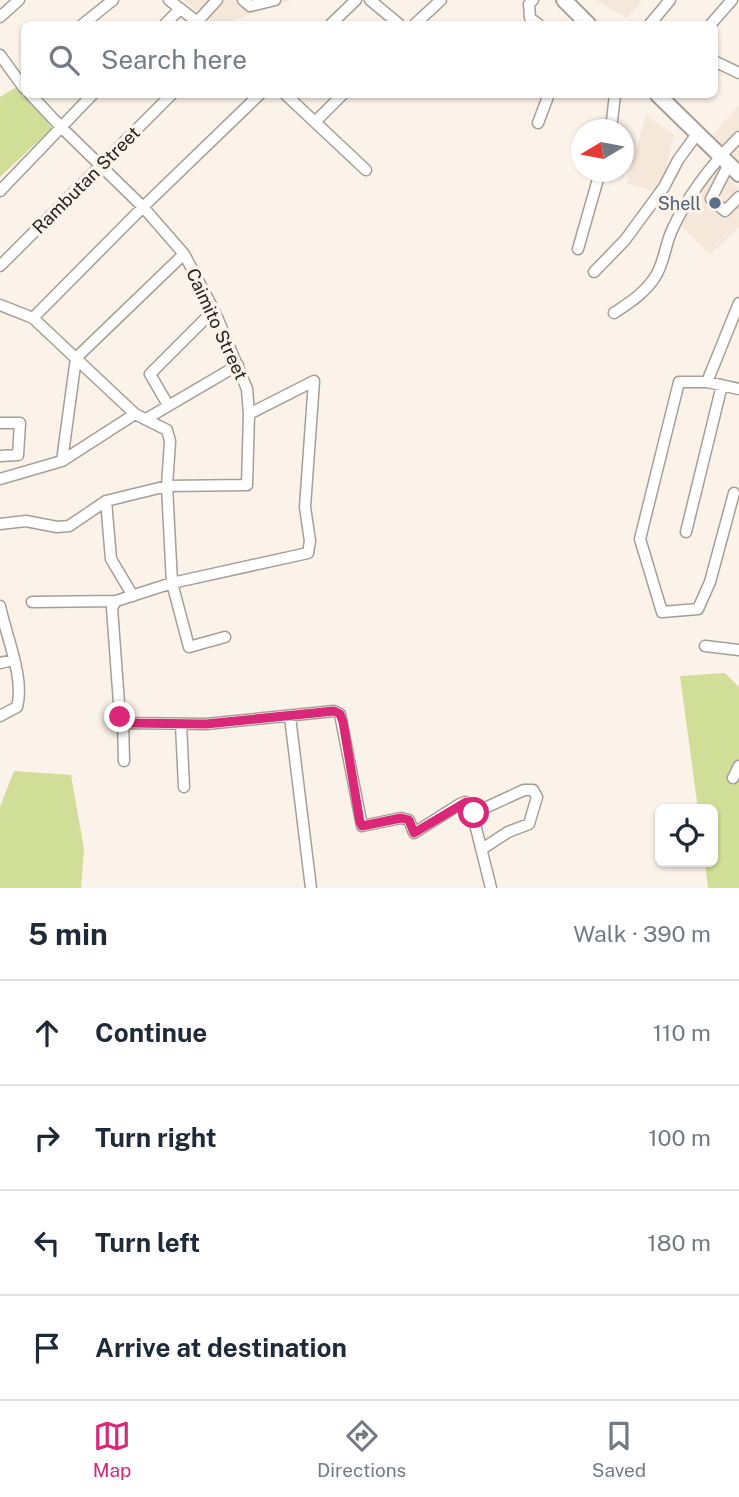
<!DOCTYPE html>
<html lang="en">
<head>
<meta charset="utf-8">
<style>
  :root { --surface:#fff; --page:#f6f6f7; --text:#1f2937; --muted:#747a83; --line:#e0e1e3; --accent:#db2777 }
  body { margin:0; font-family:"Public Sans",sans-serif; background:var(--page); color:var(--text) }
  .controls { position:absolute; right:21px; bottom:21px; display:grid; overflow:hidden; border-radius:10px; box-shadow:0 2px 5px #0004 }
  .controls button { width:63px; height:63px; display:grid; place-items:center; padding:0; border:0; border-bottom:2px solid var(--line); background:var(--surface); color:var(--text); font:35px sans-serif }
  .compass { position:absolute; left:571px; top:119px; width:63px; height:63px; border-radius:50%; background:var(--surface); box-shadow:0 2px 5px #0004; rotate:260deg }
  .stop { position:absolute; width:21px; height:21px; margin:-16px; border:5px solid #db2777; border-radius:50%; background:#fff }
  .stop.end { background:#db2777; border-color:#fff; box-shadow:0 2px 7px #0008 }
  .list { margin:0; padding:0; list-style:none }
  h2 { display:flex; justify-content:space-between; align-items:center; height:91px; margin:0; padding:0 28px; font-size:30px }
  h2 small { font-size:23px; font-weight:400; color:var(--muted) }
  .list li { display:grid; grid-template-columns:46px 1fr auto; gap:21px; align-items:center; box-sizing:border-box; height:105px; padding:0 28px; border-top:2px solid var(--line) }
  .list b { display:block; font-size:26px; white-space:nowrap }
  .list em { font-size:23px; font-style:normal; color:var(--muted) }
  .icon { flex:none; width:38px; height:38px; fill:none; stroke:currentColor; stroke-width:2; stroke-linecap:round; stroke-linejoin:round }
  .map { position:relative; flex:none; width:739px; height:888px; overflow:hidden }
  .search { position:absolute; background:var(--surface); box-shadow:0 2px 5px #0004; left:21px; right:21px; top:21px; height:77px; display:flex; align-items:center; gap:18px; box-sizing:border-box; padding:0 24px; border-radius:10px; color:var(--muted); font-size:26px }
  .sheet { height:511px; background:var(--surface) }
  nav { display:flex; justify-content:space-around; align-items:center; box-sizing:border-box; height:98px; border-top:2px solid var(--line); background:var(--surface); font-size:19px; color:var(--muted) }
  nav a { display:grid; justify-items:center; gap:4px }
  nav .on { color:var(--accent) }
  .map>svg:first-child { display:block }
  .built { fill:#f5e7d9 }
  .green { fill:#d1de97 }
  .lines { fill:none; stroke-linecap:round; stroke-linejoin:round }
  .minor-casing { stroke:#a69f97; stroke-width:13 }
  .highway-casing { stroke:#a69f97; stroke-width:18 }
  .minor { stroke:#fff; stroke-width:10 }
  .highway { stroke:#fff; stroke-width:14 }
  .route { stroke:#db2777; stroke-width:9 }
  .service-dot { fill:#5c6f8a; stroke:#fbf3ea; stroke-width:2.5 }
  .labels { text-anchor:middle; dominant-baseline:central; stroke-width:7; stroke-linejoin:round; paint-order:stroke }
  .street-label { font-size:18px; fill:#25221f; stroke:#fbf3ea }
  .service-label { font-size:18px; fill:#4e5e75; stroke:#fbf3ea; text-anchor:end }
</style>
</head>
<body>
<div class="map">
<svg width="739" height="888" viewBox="0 0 739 888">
  <rect width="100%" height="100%" fill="#fbf3ea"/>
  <path class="built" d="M183,0H292L223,24H214Z
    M595,0H642L627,18Z
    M739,105V161L712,136Z
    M646,115L674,135L660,193L627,183Z
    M715,166L739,189V227L710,255L681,226Z"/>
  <path class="green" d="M18,86L52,128L0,177V97Z
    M725,673L739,687V888H708L705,862H713V809H698L680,676Z
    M14,771L71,775L84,849L81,888H0V807Z"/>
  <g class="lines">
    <defs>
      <path id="minor" d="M169,0L200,24
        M243,0L250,6L275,0
        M370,0L399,24
        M533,0L529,4L530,18L538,24
        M0,17L19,0
        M197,22L217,0
        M83,24L113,0
        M165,24L180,9
        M331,24L356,0
        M415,24L441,0
        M650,24L670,0
        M711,24L732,0
        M0,55L24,88
        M714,61L739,73
        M285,94L366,170
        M315,122L343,94
        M538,123L549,94
        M611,130L615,94
        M0,191L93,94
        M711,199L729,164
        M719,206L725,211L739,197
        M578,249L600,172
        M0,266L172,94
        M594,272L625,240L664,187L678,160L697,134
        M0,305L33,318L135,414L167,430L170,441L167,486L172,583L189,647L225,637
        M614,313C629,303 645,293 655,277C664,264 665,245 672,230C688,195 712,164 739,137
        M33,318L143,207L260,94
        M707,382L739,303
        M168,405L150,374L214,310
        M249,414L314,381L305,507L310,541L308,553L172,583L116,601L112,608L120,717L123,722L129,723L206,724L334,711L340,714L362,826L401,818L409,820L414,833L460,804L465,802L470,804L491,888
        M146,419L238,365
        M0,423H20L18,455L0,456
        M62,461L76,358L184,254
        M0,479L62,461L135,414
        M734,493L710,582L698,609L662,612L640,539L679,382H707L739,389
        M106,501L111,559L133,596
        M0,524L26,521L57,527L69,526L106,501L167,486L247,485L249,414L247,389L214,310L184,254L143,207L61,127L30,94
        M686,532L722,385
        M32,602L116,601
        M0,606C6,636 25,678 17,707L0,716
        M705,646L739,650
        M0,663L14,660
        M290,717L311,888
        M123,722L124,761
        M181,724L184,787
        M733,778L739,766
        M474,813L524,790H533L537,797L529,824L508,832L482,849"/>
      <path id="highway" d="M564,0L588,24
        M657,94L739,174"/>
    </defs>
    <use href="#minor" class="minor-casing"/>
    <use href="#highway" class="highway-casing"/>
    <use href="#minor" class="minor"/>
    <use href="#highway" class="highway"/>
  </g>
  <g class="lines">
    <path class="route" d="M120,717L123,722L129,723L206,724L334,711L340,714L343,722L360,822L362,826L401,818L409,820L414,833L466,802L470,804L474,813"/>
  </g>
  <circle class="service-dot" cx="715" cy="203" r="7"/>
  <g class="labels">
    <g class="street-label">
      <text transform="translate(86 180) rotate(-45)">Rambutan Street</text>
      <text transform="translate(217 324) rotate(65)">Caimito Street</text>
    </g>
    <g class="service-label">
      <text x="701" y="203">Shell</text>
    </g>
  </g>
</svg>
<div class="controls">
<button><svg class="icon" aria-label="locate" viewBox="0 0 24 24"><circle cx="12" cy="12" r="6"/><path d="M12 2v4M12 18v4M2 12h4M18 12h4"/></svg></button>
</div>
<svg class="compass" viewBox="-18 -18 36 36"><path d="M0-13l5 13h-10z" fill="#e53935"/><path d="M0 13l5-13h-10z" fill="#747a83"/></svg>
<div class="stop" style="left:474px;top:813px"></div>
<div class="stop end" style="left:120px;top:717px"></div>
<div class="search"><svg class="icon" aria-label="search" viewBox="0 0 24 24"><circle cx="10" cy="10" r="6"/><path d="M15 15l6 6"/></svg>Search here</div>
</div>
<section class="sheet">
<h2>5 min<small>Walk · 390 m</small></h2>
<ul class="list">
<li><svg class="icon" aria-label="ahead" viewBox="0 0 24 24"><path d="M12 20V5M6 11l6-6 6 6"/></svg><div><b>Continue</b></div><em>110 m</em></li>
<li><svg class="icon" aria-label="right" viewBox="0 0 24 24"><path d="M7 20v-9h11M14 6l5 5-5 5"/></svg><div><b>Turn right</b></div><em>100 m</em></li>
<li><svg class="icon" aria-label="left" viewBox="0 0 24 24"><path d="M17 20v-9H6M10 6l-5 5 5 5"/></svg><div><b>Turn left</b></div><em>180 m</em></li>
<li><svg class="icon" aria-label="arrive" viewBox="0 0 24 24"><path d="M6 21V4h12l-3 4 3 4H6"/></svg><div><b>Arrive at destination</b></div></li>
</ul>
</section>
<nav>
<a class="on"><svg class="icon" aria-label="map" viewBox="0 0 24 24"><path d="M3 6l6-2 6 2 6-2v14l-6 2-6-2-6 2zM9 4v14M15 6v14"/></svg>Map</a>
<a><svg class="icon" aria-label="directions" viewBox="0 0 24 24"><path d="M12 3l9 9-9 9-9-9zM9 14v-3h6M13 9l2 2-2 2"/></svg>Directions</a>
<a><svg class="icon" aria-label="saved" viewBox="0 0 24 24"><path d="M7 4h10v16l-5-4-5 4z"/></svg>Saved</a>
</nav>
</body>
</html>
